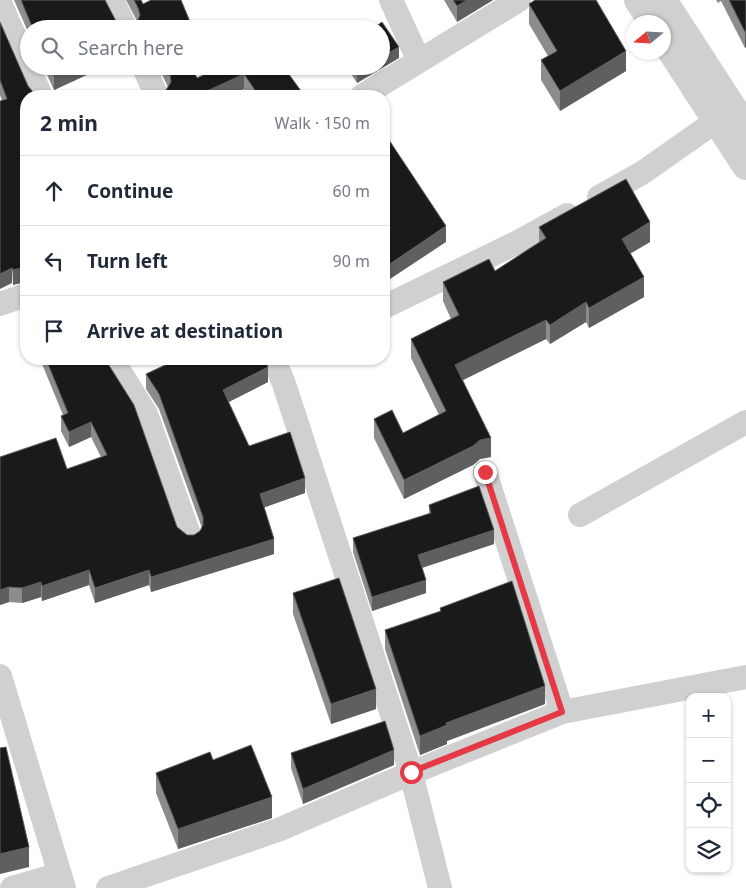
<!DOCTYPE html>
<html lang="en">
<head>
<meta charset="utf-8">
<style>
  :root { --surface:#fff; --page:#f2f2f3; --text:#1f2937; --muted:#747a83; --line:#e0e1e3 }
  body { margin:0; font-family:"Noto Sans",sans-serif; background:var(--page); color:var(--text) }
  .controls { position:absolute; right:15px; bottom:15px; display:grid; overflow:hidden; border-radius:10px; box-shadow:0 1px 4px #0004 }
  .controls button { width:45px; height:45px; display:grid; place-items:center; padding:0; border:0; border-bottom:1px solid var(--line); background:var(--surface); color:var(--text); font:25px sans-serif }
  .compass { position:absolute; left:626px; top:15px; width:45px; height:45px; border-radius:50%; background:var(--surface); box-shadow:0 1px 4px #0004; rotate:252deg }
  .stop { position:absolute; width:15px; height:15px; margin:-11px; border:4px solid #e63946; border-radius:50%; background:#fff }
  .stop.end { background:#e63946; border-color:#fff; box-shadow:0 1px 5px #0008 }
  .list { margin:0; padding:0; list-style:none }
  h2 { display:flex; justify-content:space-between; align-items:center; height:65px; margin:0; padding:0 20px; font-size:21px }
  h2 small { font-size:16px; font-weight:400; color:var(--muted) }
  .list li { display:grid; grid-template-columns:32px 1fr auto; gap:15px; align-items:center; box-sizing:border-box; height:70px; padding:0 20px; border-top:1px solid var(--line) }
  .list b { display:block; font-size:19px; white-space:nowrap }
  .list em { font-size:16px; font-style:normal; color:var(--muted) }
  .icon { flex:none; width:28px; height:28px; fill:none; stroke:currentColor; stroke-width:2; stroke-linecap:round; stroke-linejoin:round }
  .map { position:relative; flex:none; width:746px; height:888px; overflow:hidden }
  .search { position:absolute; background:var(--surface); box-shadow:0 1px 4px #0004; left:20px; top:20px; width:370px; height:55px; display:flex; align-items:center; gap:12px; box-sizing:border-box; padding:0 18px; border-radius:28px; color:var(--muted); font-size:19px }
  .panel { position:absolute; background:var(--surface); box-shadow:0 1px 4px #0004; left:20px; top:90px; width:370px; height:275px; border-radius:20px }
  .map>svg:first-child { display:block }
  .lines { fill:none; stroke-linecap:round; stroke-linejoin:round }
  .minor { stroke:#d0d0d0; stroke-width:24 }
  .tertiary { stroke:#d0d0d0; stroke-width:28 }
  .wall { fill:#8c8c8c }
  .shaded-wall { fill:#5f5f5f }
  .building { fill:#1a1a1a; stroke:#5f5f5f }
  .route { stroke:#e63946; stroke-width:6 }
</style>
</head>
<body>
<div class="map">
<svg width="746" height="888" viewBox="0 0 746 888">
  <rect width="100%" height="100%" fill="#fff"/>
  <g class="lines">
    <path class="minor" d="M112,0L126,29
      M391,0L419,61
      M0,3L41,96
      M143,66L157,96
      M362,96L519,0
      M599,197L642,173L716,121
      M0,304L26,295
      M384,307L518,242L567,215
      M112,359L146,414L190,537
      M274,359L284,384L411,773L440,888
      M485,472L562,712
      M580,515L746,422
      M0,676L64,888
      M12,888L60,874
      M108,888L278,830L411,773L562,712L746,677"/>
    <path class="tertiary" d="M638,0L652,22
      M663,0L746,128
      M664,40L746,166"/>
  </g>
  <path class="wall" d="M14,0H105L118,25L125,27L132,26L137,21L126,0H141L143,4L193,29H29V34Z
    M444,0H493L457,22Z
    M716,0H746V47L745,48L721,1L718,3Z
    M529,4L626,71L560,111L541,80V60L548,56L529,24Z
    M0,22L28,86L13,285L2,101L0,95Z
    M399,58L357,83L346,66H381Z
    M43,66H106L54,90Z
    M158,66H191L197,78L283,66L301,96H248L244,89L228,96H166V90L168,87Z
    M539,227L650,242L630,254L644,297L589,328L586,322L550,344L546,339L463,380L491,457L480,459L473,465L404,499L374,438V419L403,433L439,415L411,358V339L451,319L443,301V282L495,271L539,242Z
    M26,294V323L22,311V296Z
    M40,359H105L177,527L187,535H194L200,531L202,528L159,409L146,389V374L205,365L268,382L228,402L249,446L305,493L264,507L274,554L151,592L149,585L95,603L89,585L42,601L41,597L22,603L9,602L0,605V457L67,469L101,457L91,437L69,447L61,431V416L63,415Z
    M429,505L494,544L422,568L426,593L372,611L353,552V538L429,514Z
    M293,593L376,709L331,724L293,614Z
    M440,608L545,704L447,741V744L420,755L385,649V630L440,612Z
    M291,753L394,765L303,804L291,768Z
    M213,760L272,818L178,849L156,793V773Z"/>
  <path class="shaded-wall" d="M467,0H493L457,22V6Z
    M746,31V47L745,48V32Z
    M399,47V58L357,83V72L367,66H381V57Z
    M626,51V71L560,111V91Z
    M72,66H106L54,90V75Z
    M244,74V89L228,96H196Z
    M301,91V96H294Z
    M650,222V242L622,258V239Z
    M446,226V242L384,283V268Z
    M26,267V282L13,285V270Z
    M12,268V283L0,289V274Z
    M644,277V297L589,328V308Z
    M586,302V322L550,344V325Z
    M546,320V339L455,384V365Z
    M135,359H144L135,362Z
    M268,367V382L223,405V390Z
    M91,422V437L69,447V432Z
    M491,438V457L480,459L473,465L404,499V480L480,440Z
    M305,478V493L260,509V494Z
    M494,530V544L418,569V555Z
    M274,539V554L151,592V577Z
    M89,570V585L42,601V586Z
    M149,570V585L95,603V588Z
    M426,580V593L372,611V597Z
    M41,582V597L22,603V588Z
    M9,587V602L0,605V590Z
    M545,686V704L447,741V744L420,755V736L446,723Z
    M376,689V709L331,724V704Z
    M394,750V765L303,804V789Z
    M272,797V818L178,849V829Z
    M29,847V867L0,874V854Z"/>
  <path class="building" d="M21,0H105L118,25L125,27L132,26L137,22L140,15L138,8L134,0H141L143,4L151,0H181L193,29H33Z
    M453,0H467L457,6Z
    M535,0H596L626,51L560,91L541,60L557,51L529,4Z
    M729,0H746V31L745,32Z
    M0,22L28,86L33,92L44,94V96H26V267L13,270L12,268L0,274V101L7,99L0,80Z
    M382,22L399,47L381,57V29H372Z
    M50,66H72L54,75Z
    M165,66H191L197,78L222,66H283L301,91L294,96H259L244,74L196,96H169L166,90L171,82L170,75Z
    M353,66H367L357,72Z
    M389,140L446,226L384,268V144Z
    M626,179L650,222L622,239L644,277L589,308L586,302L550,325L546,320L455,365L491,438L480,440L473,446L404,480L374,419L392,410L403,433L446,411L411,339L459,315L443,282L489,259L495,271L546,238L539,227Z
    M26,294V308L22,296Z
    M46,359H105L134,405L177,527L187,535H194L200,531L203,525V517L159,394L146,374L178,359H202L205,365L217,359H265L268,367L223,390L249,446L290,432L305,478L260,494L274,539L151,577L149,570L95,588L89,570L42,586L41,582L22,588L9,587L0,590V457L56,438L67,469L107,455L91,422L69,432L61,416L68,413Z
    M479,486L494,530L418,555L426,580L372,597L353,538L431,513L429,505Z
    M339,578L376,689L331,704L293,593Z
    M512,581L545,686L446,723L447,725L420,736L385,630L441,611L440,608Z
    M385,721L394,750L303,789L291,753Z
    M251,745L272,797L178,829L156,773L210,752L213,760Z
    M6,747L29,847L0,854V748Z"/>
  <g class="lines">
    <path class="route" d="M411,772L562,712L485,472"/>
  </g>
</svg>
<div class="controls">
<button>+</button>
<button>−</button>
<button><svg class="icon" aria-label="locate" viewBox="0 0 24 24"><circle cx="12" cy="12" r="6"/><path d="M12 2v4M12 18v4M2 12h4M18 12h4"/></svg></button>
<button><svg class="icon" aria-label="layers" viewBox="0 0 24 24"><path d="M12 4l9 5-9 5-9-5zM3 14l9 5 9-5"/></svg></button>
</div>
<svg class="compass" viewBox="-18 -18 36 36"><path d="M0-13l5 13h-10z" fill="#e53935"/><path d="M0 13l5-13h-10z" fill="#747a83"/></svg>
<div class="stop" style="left:411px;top:772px"></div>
<div class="stop end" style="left:485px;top:472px"></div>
<div class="search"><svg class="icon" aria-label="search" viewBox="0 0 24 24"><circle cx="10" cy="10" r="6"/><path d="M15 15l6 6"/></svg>Search here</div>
<section class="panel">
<h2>2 min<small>Walk · 150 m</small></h2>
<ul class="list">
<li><svg class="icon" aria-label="ahead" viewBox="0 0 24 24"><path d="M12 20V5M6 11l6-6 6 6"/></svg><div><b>Continue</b></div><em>60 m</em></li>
<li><svg class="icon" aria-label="left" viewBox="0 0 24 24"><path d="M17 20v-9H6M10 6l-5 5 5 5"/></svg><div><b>Turn left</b></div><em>90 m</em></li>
<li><svg class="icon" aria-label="arrive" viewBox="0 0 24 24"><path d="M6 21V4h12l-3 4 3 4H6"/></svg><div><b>Arrive at destination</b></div></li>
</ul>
</section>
</div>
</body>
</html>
